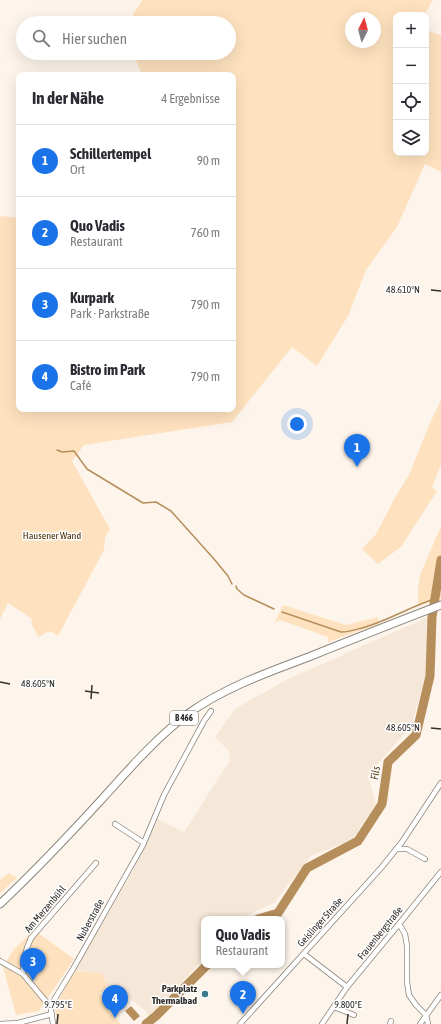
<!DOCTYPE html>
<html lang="de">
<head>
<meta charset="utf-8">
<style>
  :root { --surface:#fff; --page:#f7f7f7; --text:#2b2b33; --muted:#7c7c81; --line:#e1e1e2; --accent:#1a73e8 }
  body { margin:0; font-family:"Asap Condensed",sans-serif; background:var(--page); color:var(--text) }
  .controls { position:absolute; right:12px; top:12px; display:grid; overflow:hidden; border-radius:8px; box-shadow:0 4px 16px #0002 }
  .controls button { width:36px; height:36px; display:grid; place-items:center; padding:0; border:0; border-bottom:1px solid var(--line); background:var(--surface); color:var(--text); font:20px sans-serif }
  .compass { position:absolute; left:345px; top:12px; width:36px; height:36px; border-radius:50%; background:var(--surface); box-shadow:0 4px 16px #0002; rotate:6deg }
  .you { position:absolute; left:297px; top:424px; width:14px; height:14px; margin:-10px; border:3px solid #fff; border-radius:50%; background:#1a73e8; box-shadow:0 0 0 6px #1a73e833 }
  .badge { display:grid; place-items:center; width:26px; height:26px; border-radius:50%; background:var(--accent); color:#fff; font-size:13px; font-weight:700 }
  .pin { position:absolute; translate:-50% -33px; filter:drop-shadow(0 1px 2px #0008) }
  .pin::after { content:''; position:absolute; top:21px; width:14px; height:12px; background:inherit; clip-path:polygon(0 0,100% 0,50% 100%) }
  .popup { position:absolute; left:201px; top:916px; width:84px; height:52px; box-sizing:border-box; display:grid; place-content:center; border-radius:8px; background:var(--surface); filter:drop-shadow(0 1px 3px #0005); font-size:13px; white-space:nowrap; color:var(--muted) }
  .popup b { font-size:15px; color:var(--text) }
  .popup::after { content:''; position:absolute; left:50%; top:100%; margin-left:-8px; border:8px solid transparent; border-top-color:var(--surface) }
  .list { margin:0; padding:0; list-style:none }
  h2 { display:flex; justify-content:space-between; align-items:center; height:52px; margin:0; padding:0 16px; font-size:17px }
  h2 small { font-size:13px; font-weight:400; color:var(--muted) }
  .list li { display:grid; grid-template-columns:26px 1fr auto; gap:12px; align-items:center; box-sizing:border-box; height:72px; padding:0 16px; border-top:1px solid var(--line) }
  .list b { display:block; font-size:15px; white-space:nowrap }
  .list p { margin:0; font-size:13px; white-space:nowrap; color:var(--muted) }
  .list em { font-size:13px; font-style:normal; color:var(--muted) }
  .icon { flex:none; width:22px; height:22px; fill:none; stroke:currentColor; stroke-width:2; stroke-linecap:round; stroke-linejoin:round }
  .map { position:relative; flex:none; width:441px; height:1024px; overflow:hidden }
  .search { position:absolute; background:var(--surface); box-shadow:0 4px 16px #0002; left:16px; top:16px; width:220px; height:44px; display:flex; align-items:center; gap:10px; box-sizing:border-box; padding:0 14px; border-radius:22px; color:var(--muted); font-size:15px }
  .panel { position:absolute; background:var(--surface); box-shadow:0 4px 16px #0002; left:16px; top:72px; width:220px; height:340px; border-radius:8px }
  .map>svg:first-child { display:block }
  .built { fill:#f6e8d8 }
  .green { fill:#fee2bf; fill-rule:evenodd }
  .water { fill:#b68e5c }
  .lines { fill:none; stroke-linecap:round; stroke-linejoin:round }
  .stream { stroke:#b68e5c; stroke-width:1.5 }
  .river { stroke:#b68e5c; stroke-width:9 }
  .street-casing { stroke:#8d867d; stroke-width:6 }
  .primary-casing { stroke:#8d867d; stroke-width:9 }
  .street { stroke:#fff; stroke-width:4.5 }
  .primary { stroke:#fff; stroke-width:7 }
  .ticks { fill:none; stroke:#312e2b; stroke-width:1.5 }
  .poi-dot { fill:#3c7a8f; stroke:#fff; stroke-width:1.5 }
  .labels { text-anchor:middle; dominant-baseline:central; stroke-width:3; stroke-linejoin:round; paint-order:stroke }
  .shield { fill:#fff; stroke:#6f6d6b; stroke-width:1 }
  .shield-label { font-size:9px; font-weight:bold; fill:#312e2b }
  .park-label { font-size:10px; fill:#472b00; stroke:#fff }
  .street-label { font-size:10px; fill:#312e2b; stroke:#fff }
  .poi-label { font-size:10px; font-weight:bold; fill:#312e2b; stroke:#fff; text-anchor:end }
  .water-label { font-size:11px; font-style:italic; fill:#563911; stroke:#fff }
  .ticks-label { font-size:10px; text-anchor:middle; fill:#312e2b; stroke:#fff; stroke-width:3; stroke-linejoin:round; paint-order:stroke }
</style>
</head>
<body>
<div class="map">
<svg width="441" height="1024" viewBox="0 0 441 1024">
  <rect width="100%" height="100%" fill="#fdf5eb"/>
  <path class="built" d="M430,616L428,668L411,727L388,752L368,776L376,804L353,839L311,856L274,903L246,916L243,919H204V959L149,1017L146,1011L116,989L107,986L102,973L74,971L133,871L156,818L184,832L230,760L229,751L215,737L236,708L288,679Z"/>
  <path class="green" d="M142,0H433L424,15H396V153H426V30L441,35V172L425,164L397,227L366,270L348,316L317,366L292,347L232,422L84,445L72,461L110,529L105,538L104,550L58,636L50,631L38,637L31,622L32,619L8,603L0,619V216L19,218V409H233V75H142L133,53H229V23H128ZM351,18H375V42H351Z
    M441,400V465L432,487L437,491L401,547L378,564L362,549L376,534L397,494L409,475L429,425Z
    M441,526V598L418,606V590L420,575Z
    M283,605L346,625L378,617L379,624L328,642V637L283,621L279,620L274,624Z
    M9,873L17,878L0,893V880Z
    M34,930L74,959L39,1011L16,1015L3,967L14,949Z
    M74,971L102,973L107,986L100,994L105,1000V1007L121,1024H57L55,1007Z"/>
  <path class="water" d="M131,1006L140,1016L134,1021L125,1011Z"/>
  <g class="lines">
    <path class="stream" d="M57,450L62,452L74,451L87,469L143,503L156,502L171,511L214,559L228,576L232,584
      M236,586L237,589L244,595L274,609
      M282,612L341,632C348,632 354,630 362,628C387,621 410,607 434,599"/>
    <path class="river" d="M258,919L278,913L307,868L358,841L382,804L388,762L416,735L430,676L432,617L441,560
      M146,1024L156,1016L207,965"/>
    <defs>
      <path id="street" d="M115,824L144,843
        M396,849H407L425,859
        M399,924L405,934L407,946V982L409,995L416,1005L426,1015L428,1024
        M304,954L347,987
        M0,961L23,974L48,1004L51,1006
        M23,974C22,962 26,949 31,938L96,863
        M334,1007L354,1015
        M0,1024L18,1023L52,1014
        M53,1024L51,1010V1006L54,1000L73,969L143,845L164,795L204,721L211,711
        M240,1024L381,868L402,842L441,783
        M322,1024L347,987L399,924L441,872
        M390,1024L391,1021
        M420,1024L441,995"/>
      <path id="primary" d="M0,904C36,870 70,834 103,798C130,768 157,737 189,713C224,688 266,673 306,658C351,640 396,622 441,605"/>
    </defs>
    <use href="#street" class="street-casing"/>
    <use href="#primary" class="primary-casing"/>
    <use href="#street" class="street"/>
    <use href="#primary" class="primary"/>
  </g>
  <path class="ticks" d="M431,290L441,291M0,682L10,684M85,691L99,693M91,699L92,685M431,728L441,729M57,1024L58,1014M347,1024L348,1014"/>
  <circle class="poi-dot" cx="205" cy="994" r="4"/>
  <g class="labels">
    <rect class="shield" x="170" y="711" width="28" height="14" rx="3"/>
    <g class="shield-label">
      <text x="184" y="718">B 466</text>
    </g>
    <g class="park-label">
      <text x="52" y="535">Hausener Wand</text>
    </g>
    <g class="street-label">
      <text transform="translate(45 909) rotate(-50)">Am Merzenbühl</text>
      <text transform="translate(90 920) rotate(-61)">Nuberstraße</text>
      <text transform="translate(320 922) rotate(-48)">Geislinger Straße</text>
      <text transform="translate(380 933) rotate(-51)">Frauenbergstraße</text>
    </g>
    <g class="poi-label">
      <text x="197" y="988">Parkplatz<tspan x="197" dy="12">Thermalbad</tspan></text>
    </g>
    <g class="water-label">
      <text transform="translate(375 773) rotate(-82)">Fils</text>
    </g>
  </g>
  <g class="ticks-label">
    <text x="403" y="293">48.610°N</text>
    <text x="38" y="687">48.605°N</text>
    <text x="403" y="731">48.605°N</text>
    <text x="58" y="1008">9.795°E</text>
    <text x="348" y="1008">9.800°E</text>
  </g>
</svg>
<div class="controls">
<button>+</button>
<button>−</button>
<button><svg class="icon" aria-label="locate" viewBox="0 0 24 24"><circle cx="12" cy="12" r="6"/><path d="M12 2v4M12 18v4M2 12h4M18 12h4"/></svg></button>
<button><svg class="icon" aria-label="layers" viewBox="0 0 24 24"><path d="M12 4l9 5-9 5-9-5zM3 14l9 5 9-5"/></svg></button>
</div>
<svg class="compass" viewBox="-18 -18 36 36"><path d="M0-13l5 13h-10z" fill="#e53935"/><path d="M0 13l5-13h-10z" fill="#7c7c81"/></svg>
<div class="you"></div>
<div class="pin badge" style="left:357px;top:467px">1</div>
<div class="pin badge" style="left:243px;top:1014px">2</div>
<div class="popup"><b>Quo Vadis</b>Restaurant</div>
<div class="pin badge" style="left:33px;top:981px">3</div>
<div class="pin badge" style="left:115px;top:1018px">4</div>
<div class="search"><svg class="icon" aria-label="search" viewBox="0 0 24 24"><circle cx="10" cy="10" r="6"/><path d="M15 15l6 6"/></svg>Hier suchen</div>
<section class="panel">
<h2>In der Nähe<small>4 Ergebnisse</small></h2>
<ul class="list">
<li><span class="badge">1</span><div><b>Schillertempel</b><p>Ort</p></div><em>90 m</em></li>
<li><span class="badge">2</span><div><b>Quo Vadis</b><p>Restaurant</p></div><em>760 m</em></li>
<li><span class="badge">3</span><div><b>Kurpark</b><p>Park · Parkstraße</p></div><em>790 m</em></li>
<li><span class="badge">4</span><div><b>Bistro im Park</b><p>Café</p></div><em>790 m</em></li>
</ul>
</section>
</div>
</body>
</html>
